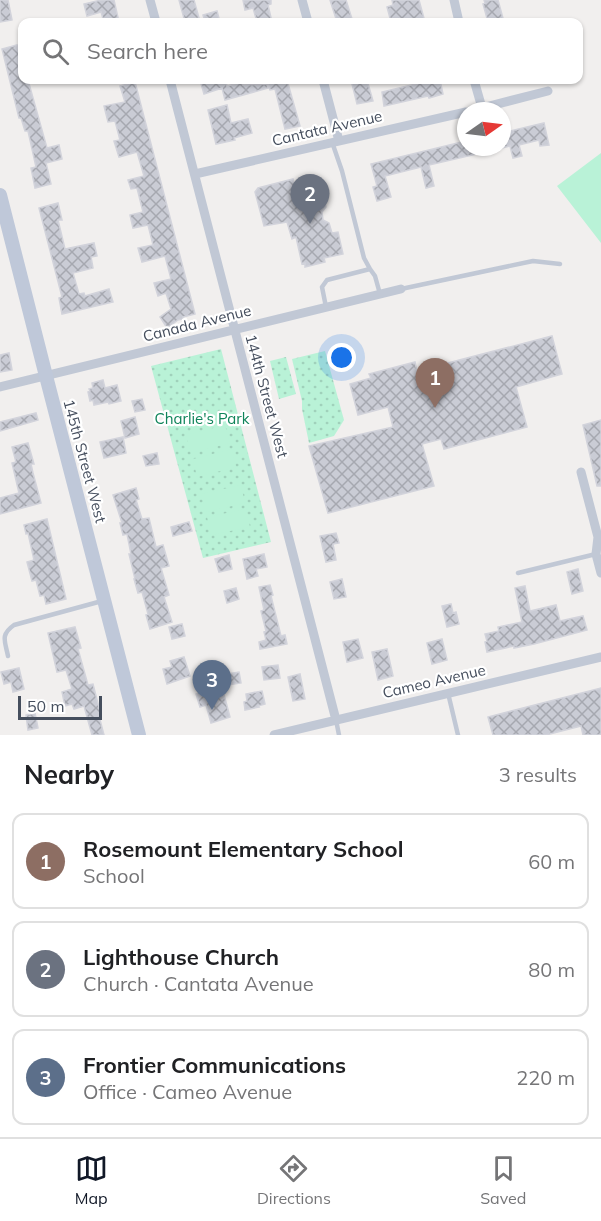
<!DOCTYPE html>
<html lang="en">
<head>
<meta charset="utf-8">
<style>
  :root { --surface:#fff; --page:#f2f2f2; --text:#202124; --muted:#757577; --line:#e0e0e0; --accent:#111827 }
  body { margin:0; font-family:Mulish,sans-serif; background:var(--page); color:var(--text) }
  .compass { position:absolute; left:457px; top:102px; width:54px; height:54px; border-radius:50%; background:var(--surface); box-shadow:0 2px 4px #0004; rotate:76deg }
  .scale { position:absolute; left:18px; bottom:15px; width:84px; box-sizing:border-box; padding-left:6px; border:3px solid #454e5d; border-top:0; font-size:16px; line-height:21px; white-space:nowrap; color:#454e5d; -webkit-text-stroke:4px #fff; paint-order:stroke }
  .you { position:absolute; left:342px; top:358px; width:21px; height:21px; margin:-15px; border:4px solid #fff; border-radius:50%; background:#1a73e8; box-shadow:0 0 0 9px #1a73e833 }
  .badge { display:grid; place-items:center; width:39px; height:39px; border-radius:50%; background:var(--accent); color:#fff; font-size:20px; font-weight:700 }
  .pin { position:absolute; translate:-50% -50px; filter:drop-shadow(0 2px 3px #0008) }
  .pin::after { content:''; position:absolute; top:32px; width:21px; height:18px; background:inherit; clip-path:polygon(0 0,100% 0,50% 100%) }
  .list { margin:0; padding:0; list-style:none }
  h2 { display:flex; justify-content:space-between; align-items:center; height:78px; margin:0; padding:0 24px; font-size:26px }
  h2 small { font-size:20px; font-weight:400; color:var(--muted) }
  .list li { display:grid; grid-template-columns:39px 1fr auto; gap:18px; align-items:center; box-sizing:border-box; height:96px; margin:0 12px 12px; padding:0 12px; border:2px solid var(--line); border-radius:12px }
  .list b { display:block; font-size:22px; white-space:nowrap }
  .list p { margin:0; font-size:20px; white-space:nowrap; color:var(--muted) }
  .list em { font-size:20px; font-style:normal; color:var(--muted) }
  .icon { flex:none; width:33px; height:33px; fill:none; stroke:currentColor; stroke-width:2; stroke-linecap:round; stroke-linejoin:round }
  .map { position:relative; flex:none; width:601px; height:735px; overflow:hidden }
  .search { position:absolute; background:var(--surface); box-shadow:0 2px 4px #0004; left:18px; right:18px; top:18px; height:66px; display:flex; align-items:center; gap:15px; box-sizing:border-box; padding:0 21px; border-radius:12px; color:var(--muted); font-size:22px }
  .sheet { height:402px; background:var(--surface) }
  nav { display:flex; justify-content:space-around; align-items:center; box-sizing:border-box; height:84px; border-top:2px solid var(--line); background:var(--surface); font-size:16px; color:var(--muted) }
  nav a { display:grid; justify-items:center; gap:3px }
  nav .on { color:var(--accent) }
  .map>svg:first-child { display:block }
  .grass { fill:url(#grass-dots) }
  .garden { fill:#b9f2d7 }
  .building { fill:url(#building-cross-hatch); stroke:#d2d3db; stroke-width:1.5 }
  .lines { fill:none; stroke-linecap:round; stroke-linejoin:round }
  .lane { stroke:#c1c8d5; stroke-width:4.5 }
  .street { stroke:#c1c8d5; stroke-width:9 }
  .secondary { stroke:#bfc8d9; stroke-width:14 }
  .labels { text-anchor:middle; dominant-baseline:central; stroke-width:4.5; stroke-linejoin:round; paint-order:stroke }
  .street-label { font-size:15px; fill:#454e5d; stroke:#fff }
  .park-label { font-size:15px; fill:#10845a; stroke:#fff }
</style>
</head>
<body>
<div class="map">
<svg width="601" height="735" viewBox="0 0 601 735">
  <defs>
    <pattern id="grass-dots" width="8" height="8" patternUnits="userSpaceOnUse" patternTransform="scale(1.5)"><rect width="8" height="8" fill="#b9f2d7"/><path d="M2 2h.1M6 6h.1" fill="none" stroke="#a0d1bb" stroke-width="1.8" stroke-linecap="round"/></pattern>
    <pattern id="building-cross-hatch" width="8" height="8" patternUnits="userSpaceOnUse" patternTransform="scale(1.5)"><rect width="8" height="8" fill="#caccd5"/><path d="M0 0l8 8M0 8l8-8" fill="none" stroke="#a6a8b0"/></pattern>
  </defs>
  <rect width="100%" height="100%" fill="#f1efee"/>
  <path class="grass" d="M221,349L271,542L203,558L151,366Z
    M325,351L344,420L334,436L309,443L302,409V401L292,359Z
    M286,357L296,394L279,399L270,361Z"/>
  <path class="garden" d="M601,153V243L557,186Z
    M225,425L230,443L191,453L186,435Z
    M232,449L236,467L197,477L193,459Z
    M241,485L245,503L206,512L201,494Z
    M246,509L250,527L211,535L207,517Z"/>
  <path class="building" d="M0,0H8L12,20L0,22Z
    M101,0H114L119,22H104L101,12L87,16L84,4Z
    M179,0H194L199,18L185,22Z
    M243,0H271V4L268,5L272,22H257L253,8L245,10Z
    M330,0H346L353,22H337Z
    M392,0H419L425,22H409V19L391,22L387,7L393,5Z
    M484,0H498L504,22H488L483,4L485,3Z
    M217,11L220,22H205L203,15Z
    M17,45L20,56L22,55V80H28L47,148L59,145L62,159L46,163L51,184L35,188L31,168L36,167L28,131H25L21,118H19L2,49Z
    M200,80H226L227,86L242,82L243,85L267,84L268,88L225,100L222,88L204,94Z
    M267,80H287L300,126L285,129L275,89L270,90Z
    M351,80H367L373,101L357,104Z
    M424,80H440L443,94L429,98L428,96L384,106L382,92L424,82Z
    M135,82L195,314L183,317V319L178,320L167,328L160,317L171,309L166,293L158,296L154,283L171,279L165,256L142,262L138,248L153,245L148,225L133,228L130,215L143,212L137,188L131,189L128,180L144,176L137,152L119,157L114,141L120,140L115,121L108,122L104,106L125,102L120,86Z
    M227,105L231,123L248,119L252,133L234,138L235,140L216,144L208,110Z
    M544,123L549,145L540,146L539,140L519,145L522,156L513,158L510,146L502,148V133Z
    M466,141V147H490V151L429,165L434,186L426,188L421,167L385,176L391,197L377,201L373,187L377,186L371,164Z
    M293,179L294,183L319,179L326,207L322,212L323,220L329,223L332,233L338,232L343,254L324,258L325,262L305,267V263L302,264L296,237L292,239L287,222L264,226L255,192L258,188Z
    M58,203L62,220H58L65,249L94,243L97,256L91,257L93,268L73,273L79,294L84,293L85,296L109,289L113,302L62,314L59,298L62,297L39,208Z
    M552,336L562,374L516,387L527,427L444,449L441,439L422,444L434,486L328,513L309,446L393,427L388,407L358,415L350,384L371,378L369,374L415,362L417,371Z
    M9,353L12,370L0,372V355Z
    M103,380L105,388L117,385L121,401L109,404L108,402L94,405L93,400L90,401L88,392L90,391L89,389L93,388L92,383Z
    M142,399L145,410L135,412L132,401Z
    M36,413L38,420L0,431V422Z
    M135,417L139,434L125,438L121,421Z
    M601,420V486H597L583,425Z
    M123,437L126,453L104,458L100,442Z
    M28,443L34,464H31L33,473L41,503L0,514V498L19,493L12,463L16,462L12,447Z
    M157,453L159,464L146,466L143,456Z
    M136,488L139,499L136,500L142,519L149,518L156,547L163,545L169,566L161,568L169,595L164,597L172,622L150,629L146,615L148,614L142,592L138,593L134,579H135L129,554H131L127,534L123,535L120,523H122L113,495Z
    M47,519L66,599L46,604L44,595L40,596L36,580L32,581L27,562L34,560L28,533L26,534L24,525Z
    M189,522L192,531L173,536L171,527Z
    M336,533L339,543L333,544L336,560L326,562L320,536Z
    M264,554L267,567L256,569L258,576L247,579L243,559Z
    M229,555L232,569L219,572L215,559Z
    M578,569L583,591L572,594L567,572Z
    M342,579L346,597L334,599L330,582Z
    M270,585L273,595L271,596L281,636L285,635L287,644L260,649L259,642L266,640L264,632L266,631L261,611L264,610L259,587Z
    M525,586L530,611L556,605L560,621L583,616L587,630L534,644L514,648V646L487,652L485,642L487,641L485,634L499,631L498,627L522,622L515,588Z
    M236,588L239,599L227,603L224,591Z
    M451,604L453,613L456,612L459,624L447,627L442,606Z
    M182,624L185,636L172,639L169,627Z
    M75,627L81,648L78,649L88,685L93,684L101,715L99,716L104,735H92L84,706L74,709L72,704L65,706L62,692L72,689L66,670L57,672L48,633Z
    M358,639L363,658L347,662L343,642Z
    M442,639L447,660L432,664L427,643Z
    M387,649L393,676L378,680L372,652Z
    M184,657L190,676L167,684L163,669L172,667L170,661Z
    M278,665L280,678L264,680L262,667Z
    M19,668L24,689L13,692L11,682L4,684L1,672Z
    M239,672L241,683L228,685L226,674Z
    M300,674L305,699L293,701L288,677Z
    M222,687L230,717L211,723L206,705L200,707L196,694Z
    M601,688V735H583L581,726L546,735H493L488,717Z
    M262,691L265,704L258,706L259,707L245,710L244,702L247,701L246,694Z
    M35,713L38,728L28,730L26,715Z"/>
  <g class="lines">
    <path class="lane" d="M332,142L342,171L364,258L370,269
      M401,289L533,261L560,264
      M326,307L322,287L327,280L370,269L375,276L380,294
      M518,573L596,554
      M8,656C5,641 0,635 14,625L102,601
      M448,693L458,735
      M336,720L339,735"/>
    <path class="street" d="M150,0L156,22
      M302,0L308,22
      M454,0L459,22
      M170,80L336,720
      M323,80L339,141
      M474,80L482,108
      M470,111L548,91
      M195,174L466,112
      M0,387L401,289
      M581,472L598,537L596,554L601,573
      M274,735L601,657"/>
    <path class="secondary" d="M0,195L46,376L139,735"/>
  </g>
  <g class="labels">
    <g class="street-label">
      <text transform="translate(327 128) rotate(-13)">Cantata Avenue</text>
      <text transform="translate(197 323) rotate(-14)">Canada Avenue</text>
      <text transform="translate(267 396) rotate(75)">144th Street West</text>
      <text transform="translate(85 461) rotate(75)">145th Street West</text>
      <text transform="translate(434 681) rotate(-13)">Cameo Avenue</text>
    </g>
    <g class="park-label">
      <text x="202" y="418">Charlie's Park</text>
    </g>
  </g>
</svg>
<svg class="compass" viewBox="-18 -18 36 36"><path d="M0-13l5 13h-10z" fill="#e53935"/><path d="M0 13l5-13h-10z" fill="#757577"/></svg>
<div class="scale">50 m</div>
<div class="you"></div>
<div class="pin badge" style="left:435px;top:408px;background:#8d6e63">1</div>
<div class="pin badge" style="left:310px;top:224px;background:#6b7280">2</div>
<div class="pin badge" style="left:212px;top:710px;background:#5c6f8a">3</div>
<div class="search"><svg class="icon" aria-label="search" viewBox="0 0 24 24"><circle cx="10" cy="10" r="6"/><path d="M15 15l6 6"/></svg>Search here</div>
</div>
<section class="sheet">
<h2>Nearby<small>3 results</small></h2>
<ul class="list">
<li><span class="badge" style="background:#8d6e63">1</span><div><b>Rosemount Elementary School</b><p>School</p></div><em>60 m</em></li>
<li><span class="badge" style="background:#6b7280">2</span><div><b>Lighthouse Church</b><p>Church · Cantata Avenue</p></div><em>80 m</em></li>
<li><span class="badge" style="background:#5c6f8a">3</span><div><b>Frontier Communications</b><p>Office · Cameo Avenue</p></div><em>220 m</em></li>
</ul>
</section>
<nav>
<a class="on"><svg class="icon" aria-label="map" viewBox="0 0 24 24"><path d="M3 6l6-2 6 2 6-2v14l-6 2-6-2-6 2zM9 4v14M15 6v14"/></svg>Map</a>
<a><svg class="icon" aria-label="directions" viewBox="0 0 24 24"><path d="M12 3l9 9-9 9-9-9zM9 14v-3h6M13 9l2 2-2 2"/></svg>Directions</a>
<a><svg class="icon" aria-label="saved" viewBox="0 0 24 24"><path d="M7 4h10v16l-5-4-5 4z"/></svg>Saved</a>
</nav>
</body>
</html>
